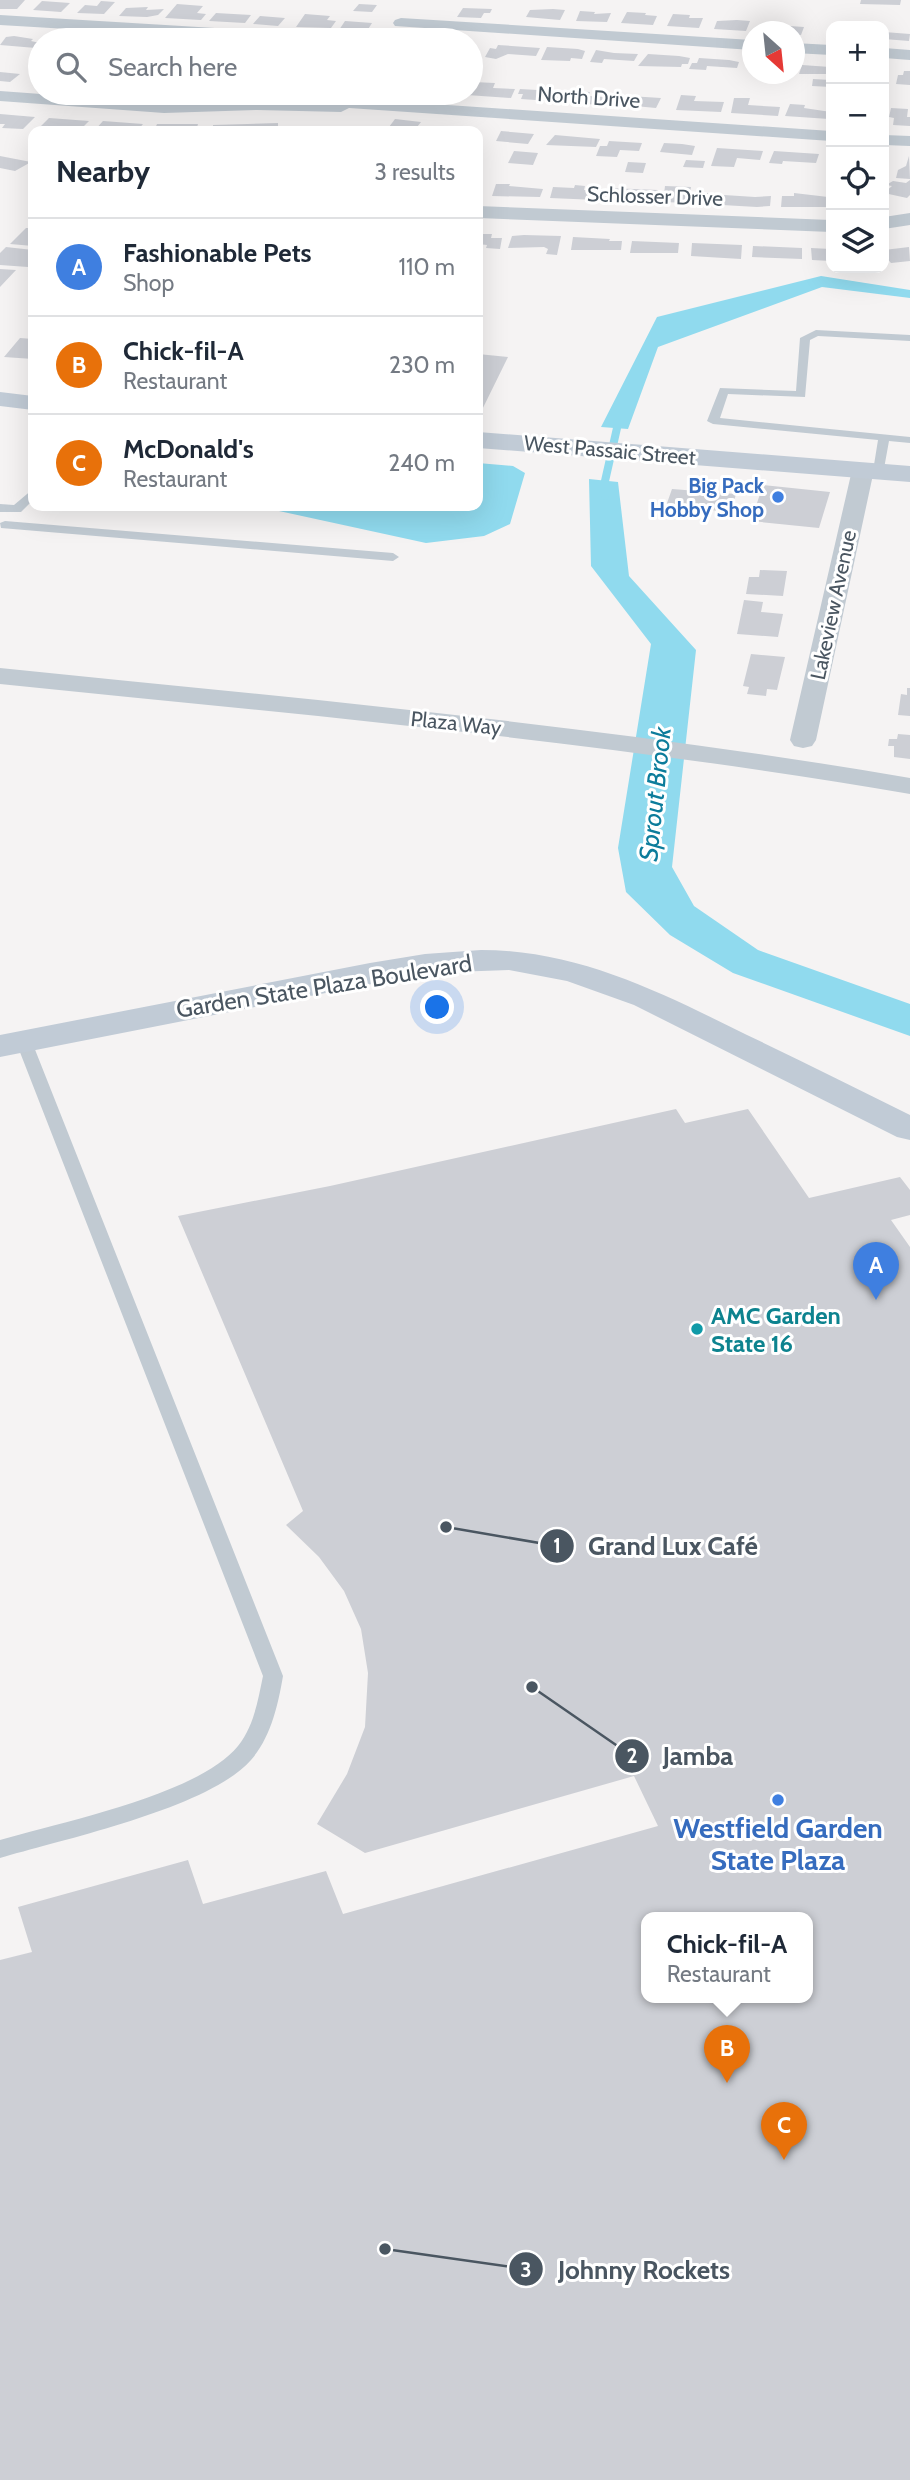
<!DOCTYPE html>
<html lang="en">
<head>
<meta charset="utf-8">
<style>
  :root { --surface:#fff; --page:#f6f6f7; --text:#1f2937; --muted:#747a83; --line:#e0e1e3; --accent:#1a73e8 }
  body { margin:0; font-family:Cabin,sans-serif; background:var(--page); color:var(--text) }
  .controls { position:absolute; right:21px; top:21px; display:grid; overflow:hidden; border-radius:14px; box-shadow:0 7px 28px #0002 }
  .controls button { width:63px; height:63px; display:grid; place-items:center; padding:0; border:0; border-bottom:2px solid var(--line); background:var(--surface); color:var(--text); font:35px sans-serif }
  .compass { position:absolute; left:742px; top:21px; width:63px; height:63px; border-radius:50%; background:var(--surface); box-shadow:0 7px 28px #0002; rotate:153deg }
  .you { position:absolute; left:438px; top:1008px; width:24px; height:24px; margin:-18px; border:5px solid #fff; border-radius:50%; background:#1a73e8; box-shadow:0 0 0 10px #1a73e833 }
  .badge { display:grid; place-items:center; width:46px; height:46px; border-radius:50%; background:var(--accent); color:#fff; font-size:23px; font-weight:700 }
  .pin { position:absolute; translate:-50% -58px; filter:drop-shadow(0 2px 4px #0008) }
  .pin::after { content:''; position:absolute; top:37px; width:24px; height:21px; background:inherit; clip-path:polygon(0 0,100% 0,50% 100%) }
  .popup { position:absolute; left:641px; top:1912px; width:172px; height:91px; box-sizing:border-box; display:grid; place-content:center; border-radius:14px; background:var(--surface); filter:drop-shadow(0 2px 5px #0005); font-size:23px; white-space:nowrap; color:var(--muted) }
  .popup b { font-size:26px; color:var(--text) }
  .popup::after { content:''; position:absolute; left:50%; top:100%; margin-left:-14px; border:14px solid transparent; border-top-color:var(--surface) }
  .list { margin:0; padding:0; list-style:none }
  h2 { display:flex; justify-content:space-between; align-items:center; height:91px; margin:0; padding:0 28px; font-size:30px }
  h2 small { font-size:23px; font-weight:400; color:var(--muted) }
  .list li { display:grid; grid-template-columns:46px 1fr auto; gap:21px; align-items:center; box-sizing:border-box; height:98px; padding:0 28px; border-top:2px solid var(--line) }
  .list b { display:block; font-size:26px; white-space:nowrap }
  .list p { margin:0; font-size:23px; white-space:nowrap; color:var(--muted) }
  .list em { font-size:23px; font-style:normal; color:var(--muted) }
  .icon { flex:none; width:38px; height:38px; fill:none; stroke:currentColor; stroke-width:2; stroke-linecap:round; stroke-linejoin:round }
  .map { position:relative; flex:none; width:910px; height:2480px; overflow:hidden }
  .search { position:absolute; background:var(--surface); box-shadow:0 7px 28px #0002; left:28px; top:28px; width:455px; height:77px; display:flex; align-items:center; gap:18px; box-sizing:border-box; padding:0 24px; border-radius:38px; color:var(--muted); font-size:26px }
  .panel { position:absolute; background:var(--surface); box-shadow:0 7px 28px #0002; left:28px; top:126px; width:455px; height:385px; border-radius:14px }
  .map>svg:first-child { display:block }
  .water { fill:#90daee }
  .lines { fill:none; stroke-linecap:round; stroke-linejoin:round }
  .stream { stroke:#90daee; stroke-width:8 }
  .building { fill:#cdcfd5; fill-rule:evenodd }
  .lane { fill:#c1cad2; fill-rule:evenodd }
  .street { fill:#c1cad2; fill-rule:evenodd }
  .secondary { fill:#c1cbd6; fill-rule:evenodd }
  .shop-dot { fill:#3f7fe0; stroke:#fff; stroke-width:2.5 }
  .culture-dot { fill:#0f9aa8; stroke:#fff; stroke-width:2.5 }
  .labels { text-anchor:middle; dominant-baseline:central; stroke-width:6; stroke-linejoin:round; paint-order:stroke }
  .far-street-label { font-size:21px; fill:#4a5661; stroke:#fff }
  .far-shop-label { font-size:21px; font-weight:bold; fill:#366cbe; stroke:#fff; text-anchor:end }
  .street-label { font-size:24px; fill:#4a5661; stroke:#fff }
  .culture-label { font-size:24px; font-weight:bold; fill:#0d838f; stroke:#fff; text-anchor:start }
  .water-label { font-size:26px; font-style:italic; fill:#0c7c9b; stroke:#fff }
  .near-shop-label { font-size:28px; font-weight:bold; fill:#366cbe; stroke:#fff }
  .leader { fill:none; stroke:#4a5661; stroke-width:2.5 }
  .callout-dot { fill:#4a5661; stroke:#fff; stroke-width:2.5 }
  .mark-label { font-size:21px; text-anchor:middle; font-weight:bold; fill:#fff }
  .callout-label { font-size:26px; text-anchor:middle; font-weight:bold; fill:#4a5661; stroke:#fff; stroke-width:6; stroke-linejoin:round; paint-order:stroke }
</style>
</head>
<body>
<div class="map">
<svg width="910" height="2480" viewBox="0 0 910 2480">
  <rect width="100%" height="100%" fill="#f5f3f3"/>
  <path class="water" d="M821,276L910,290V298L822,287L658,347L628,429L601,427L657,317Z
    M478,463L513,466L525,473L510,524L484,536L426,543L256,506H478Z
    M589,479L618,482L629,576L696,650L672,867L694,906L758,950L910,1004V1036L733,973L670,935L626,892L618,848L651,644L591,566Z"/>
  <g class="lines">
    <path class="stream" d="M605,496V481L617,428"/>
  </g>
  <path class="building" d="M0,0H25L17,9H0Z
    M861,0H901L900,5L860,4Z
    M42,1L70,3L61,12L33,10Z
    M101,1L115,2L104,14L77,13L85,5L97,6Z
    M177,4L203,6L197,13L206,14L201,20L165,18Z
    M359,4L377,5L372,12L353,11Z
    M148,7L146,10L164,9L158,15L147,17L119,16L126,8Z
    M463,8L492,9L490,13H484L481,18L457,17Z
    M553,9L565,10L560,20L526,17L530,10Z
    M580,11L595,12L594,14L611,13L607,22L576,21Z
    M627,12L646,13L645,15L657,16L653,25L621,23Z
    M216,13L251,15L245,23L209,21Z
    M305,14L330,16L327,20L336,21L331,28L296,27Z
    M673,14L690,15L689,18H703L699,28L667,26Z
    M260,16L285,18L278,26L253,24Z
    M737,20L750,21L746,31L714,29L717,21Z
    M345,21L372,23L367,31L339,30Z
    M775,25L804,27L801,35L794,34V32H772Z
    M884,32L910,34L909,41L884,39Z
    M14,36L33,39L31,41L40,43L36,48L0,45L6,37Z
    M498,45L540,48L536,56L508,54L496,59L485,57L490,48L496,49Z
    M547,47L578,49L585,51L582,59L571,58L570,61L541,60Z
    M596,50L614,53L638,54L634,61L604,59L602,63L590,62Z
    M648,54L679,56L690,58L688,64H682L681,67L638,66Z
    M699,58L729,60L739,62L737,68L707,66L706,70L689,69L692,63H697Z
    M802,65L830,67L828,74H799Z
    M904,71H910V85L896,84L898,75H903Z
    M0,72L20,74L10,82L0,81Z
    M813,79L831,80V87L812,86Z
    M473,82L495,83L493,88L515,89L511,98L467,95L471,93Z
    M520,89L555,91L568,94L564,102L521,99L523,94H518Z
    M577,91L590,92L588,96L618,98L614,106L571,103Z
    M406,93H437L433,99L404,97Z
    M681,95L696,96L694,101L724,102L721,112L676,110Z
    M629,96L661,98L656,108L624,105Z
    M734,98H750L748,105L780,107L778,116L731,113Z
    M790,104L805,105L804,108L831,112L829,119L785,116Z
    M891,108L908,109L907,117H910V126L893,125L894,118L889,117Z
    M0,114L35,117L23,129L2,128L5,124H0Z
    M49,118L89,121L80,130L74,131L40,127Z
    M395,119L421,122L414,131H386Z
    M103,121L143,124L137,131H94Z
    M278,123V131H213V125Z
    M157,124H198L196,131H154Z
    M501,131L534,134L528,144L496,141Z
    M555,135L600,139L596,147L546,145Z
    M609,141L642,143L639,151L620,150L617,157L596,156L600,146H607Z
    M664,143L682,144L695,146L692,155L660,152Z
    M717,148L763,151L760,160L737,158L734,167L711,166Z
    M514,151L538,153L533,165L508,163Z
    M774,151L819,154L816,163L783,161L782,164L769,163Z
    M0,156L31,162L15,171L0,168Z
    M909,156L910,179L896,178L898,170L906,166Z
    M686,160L705,161L703,168L683,167Z
    M628,162L646,163L643,173L625,172Z
    M910,180V195L907,198L884,193L892,186L886,185L893,181L906,183Z
    M496,184H510L509,186L543,189L540,197L492,196Z
    M575,185L585,186L584,190H599L597,200L550,198L553,187L574,188Z
    M665,186L691,187L690,193H715L713,204L663,202Z
    M609,188L658,190L656,202L616,203L617,200H607Z
    M794,193L828,197V207H781L782,196H794Z
    M724,195L755,197L771,196L770,206L757,207L722,205Z
    M26,228H33V246L10,244Z
    M478,234H492L491,238H502L500,249L486,248L487,245L478,244Z
    M512,236L524,235L561,236L557,255L546,254L548,249L544,247L508,248Z
    M573,237L610,239L609,241H622L621,250H571Z
    M632,241L679,243L678,253H630Z
    M692,243L742,245L741,259L691,256Z
    M753,246L802,248V259L752,257Z
    M6,247L33,250V255L28,259L33,260V263L28,267L0,265V253Z
    M909,247L910,261L891,263L884,255V250Z
    M811,248L831,249V261L812,260Z
    M0,269L16,270L0,287Z
    M20,338L33,339V359L4,357Z
    M478,354L508,357L478,418Z
    M763,485L830,492L819,528L751,521Z
    M672,489L736,494L731,512L666,506Z
    M760,570L787,571L783,596L746,594L749,577H759Z
    M744,600L763,602L761,612L783,614L778,637L737,634Z
    M751,654L785,657L777,690L767,689L766,696L747,694L749,687L743,686Z
    M907,688H910V716L898,715L901,694L907,695Z
    M898,734L910,735V759L894,757V746H888L889,739H897Z
    M676,1109L685,1123L748,1109L809,1198L900,1177L910,1190V1215L891,1220L910,1247V2480H0V1960L32,1952L18,1907L188,1860L203,1904L326,1871L343,1914L658,1826L634,1776L365,1853L317,1824L347,1774L365,1727L368,1673L361,1629L344,1591L319,1557L286,1525L303,1511L178,1216L330,1186ZM646,1917H808V1997H646Z"/>
  <g class="lines">
    <path class="lane" d="M816,330L910,335V341L818,336L810,340L805,397L728,394L720,418L910,437V443L889,441L883,474L873,471L878,440L713,424L707,421L720,388L796,391L800,338Z
      M33,489V500L21,512H0V504L14,505Z
      M5,521L393,553L399,557L393,561L1,528L0,523Z
      M24,1037L32,1042L283,1676C278,1705 271,1737 251,1760C209,1808 64,1839 0,1858V1840C61,1822 198,1795 238,1746C254,1726 258,1700 263,1676L16,1042Z"/>
    <path class="street" d="M0,15L332,35L340,40H254L0,25Z
      M401,18L752,40V50L395,26L393,23L395,20Z
      M794,43L831,45V55L794,53Z
      M884,48L910,50V60L884,58Z
      M0,91L164,103L257,100L337,102L345,98L831,131V141L349,108L341,112L257,110L164,113L0,101Z
      M884,135L910,136V146L884,145Z
      M478,206L831,220V232L478,218Z
      M910,213V225L884,229V217Z
      M863,463L871,465L874,470L816,740L812,746L803,748L794,746L790,740L852,470L855,465Z
      M0,668C304,699 608,726 910,778V794C608,742 304,715 0,684Z"/>
    <path class="secondary" d="M0,392L33,396V410L0,406Z
      M478,432L910,466V482L478,448Z
      M481,950C578,950 662,993 747,1035C802,1061 856,1088 910,1115V1140L897,1137L634,1005L567,981L509,970L453,972L397,979L0,1057V1035L370,963L425,954Z"/>
  </g>
  <g class="shop-dot">
    <circle cx="778" cy="497" r="7"/>
    <circle cx="778" cy="1800" r="7"/>
  </g>
  <circle class="culture-dot" cx="697" cy="1329" r="7"/>
  <g class="labels">
    <g class="far-street-label">
      <text transform="translate(589 97) rotate(4)">North Drive</text>
      <text transform="translate(655 196) rotate(2)">Schlosser Drive</text>
      <text transform="translate(610 450) rotate(5)">West Passaic Street</text>
      <text transform="translate(833 605) rotate(-78)">Lakeview Avenue</text>
      <text transform="translate(456 723) rotate(6)">Plaza Way</text>
    </g>
    <g class="far-shop-label">
      <text x="764" y="485">Big Pack<tspan x="764" dy="24">Hobby Shop</tspan></text>
    </g>
    <g class="street-label">
      <text transform="translate(324 986) rotate(-9)">Garden State Plaza Boulevard</text>
    </g>
    <g class="culture-label">
      <text x="711" y="1315">AMC Garden<tspan x="711" dy="28">State 16</tspan></text>
    </g>
    <g class="water-label">
      <text transform="translate(655 794) rotate(-84)">Sprout Brook</text>
    </g>
    <g class="near-shop-label">
      <text x="778" y="1828">Westfield Garden<tspan x="778" dy="32">State Plaza</tspan></text>
    </g>
  </g>
  <path class="leader" d="M446 1527L557 1546M532 1687L632 1756M385 2249L526 2269"/>
  <g class="callout-dot">
    <circle cx="446" cy="1527" r="7"/>
    <circle cx="532" cy="1687" r="7"/>
    <circle cx="385" cy="2249" r="7"/>
    <circle cx="557" cy="1546" r="18"/>
    <circle cx="632" cy="1756" r="18"/>
    <circle cx="526" cy="2269" r="18"/>
  </g>
  <g class="mark-label">
    <text x="557" y="1553">1</text>
    <text x="632" y="1763">2</text>
    <text x="526" y="2277">3</text>
  </g>
  <g class="callout-label">
    <text x="673" y="1555">Grand Lux Café</text>
    <text x="698" y="1765">Jamba</text>
    <text x="644" y="2279">Johnny Rockets</text>
  </g>
</svg>
<div class="controls">
<button>+</button>
<button>−</button>
<button><svg class="icon" aria-label="locate" viewBox="0 0 24 24"><circle cx="12" cy="12" r="6"/><path d="M12 2v4M12 18v4M2 12h4M18 12h4"/></svg></button>
<button><svg class="icon" aria-label="layers" viewBox="0 0 24 24"><path d="M12 4l9 5-9 5-9-5zM3 14l9 5 9-5"/></svg></button>
</div>
<svg class="compass" viewBox="-18 -18 36 36"><path d="M0-13l5 13h-10z" fill="#e53935"/><path d="M0 13l5-13h-10z" fill="#747a83"/></svg>
<div class="you"></div>
<div class="pin badge" style="left:876px;top:1300px;background:#3f7fe0">A</div>
<div class="pin badge" style="left:727px;top:2083px;background:#e8710a">B</div>
<div class="popup"><b>Chick-fil-A</b>Restaurant</div>
<div class="pin badge" style="left:784px;top:2160px;background:#e8710a">C</div>
<div class="search"><svg class="icon" aria-label="search" viewBox="0 0 24 24"><circle cx="10" cy="10" r="6"/><path d="M15 15l6 6"/></svg>Search here</div>
<section class="panel">
<h2>Nearby<small>3 results</small></h2>
<ul class="list">
<li><span class="badge" style="background:#3f7fe0">A</span><div><b>Fashionable Pets</b><p>Shop</p></div><em>110 m</em></li>
<li><span class="badge" style="background:#e8710a">B</span><div><b>Chick-fil-A</b><p>Restaurant</p></div><em>230 m</em></li>
<li><span class="badge" style="background:#e8710a">C</span><div><b>McDonald's</b><p>Restaurant</p></div><em>240 m</em></li>
</ul>
</section>
</div>
</body>
</html>
